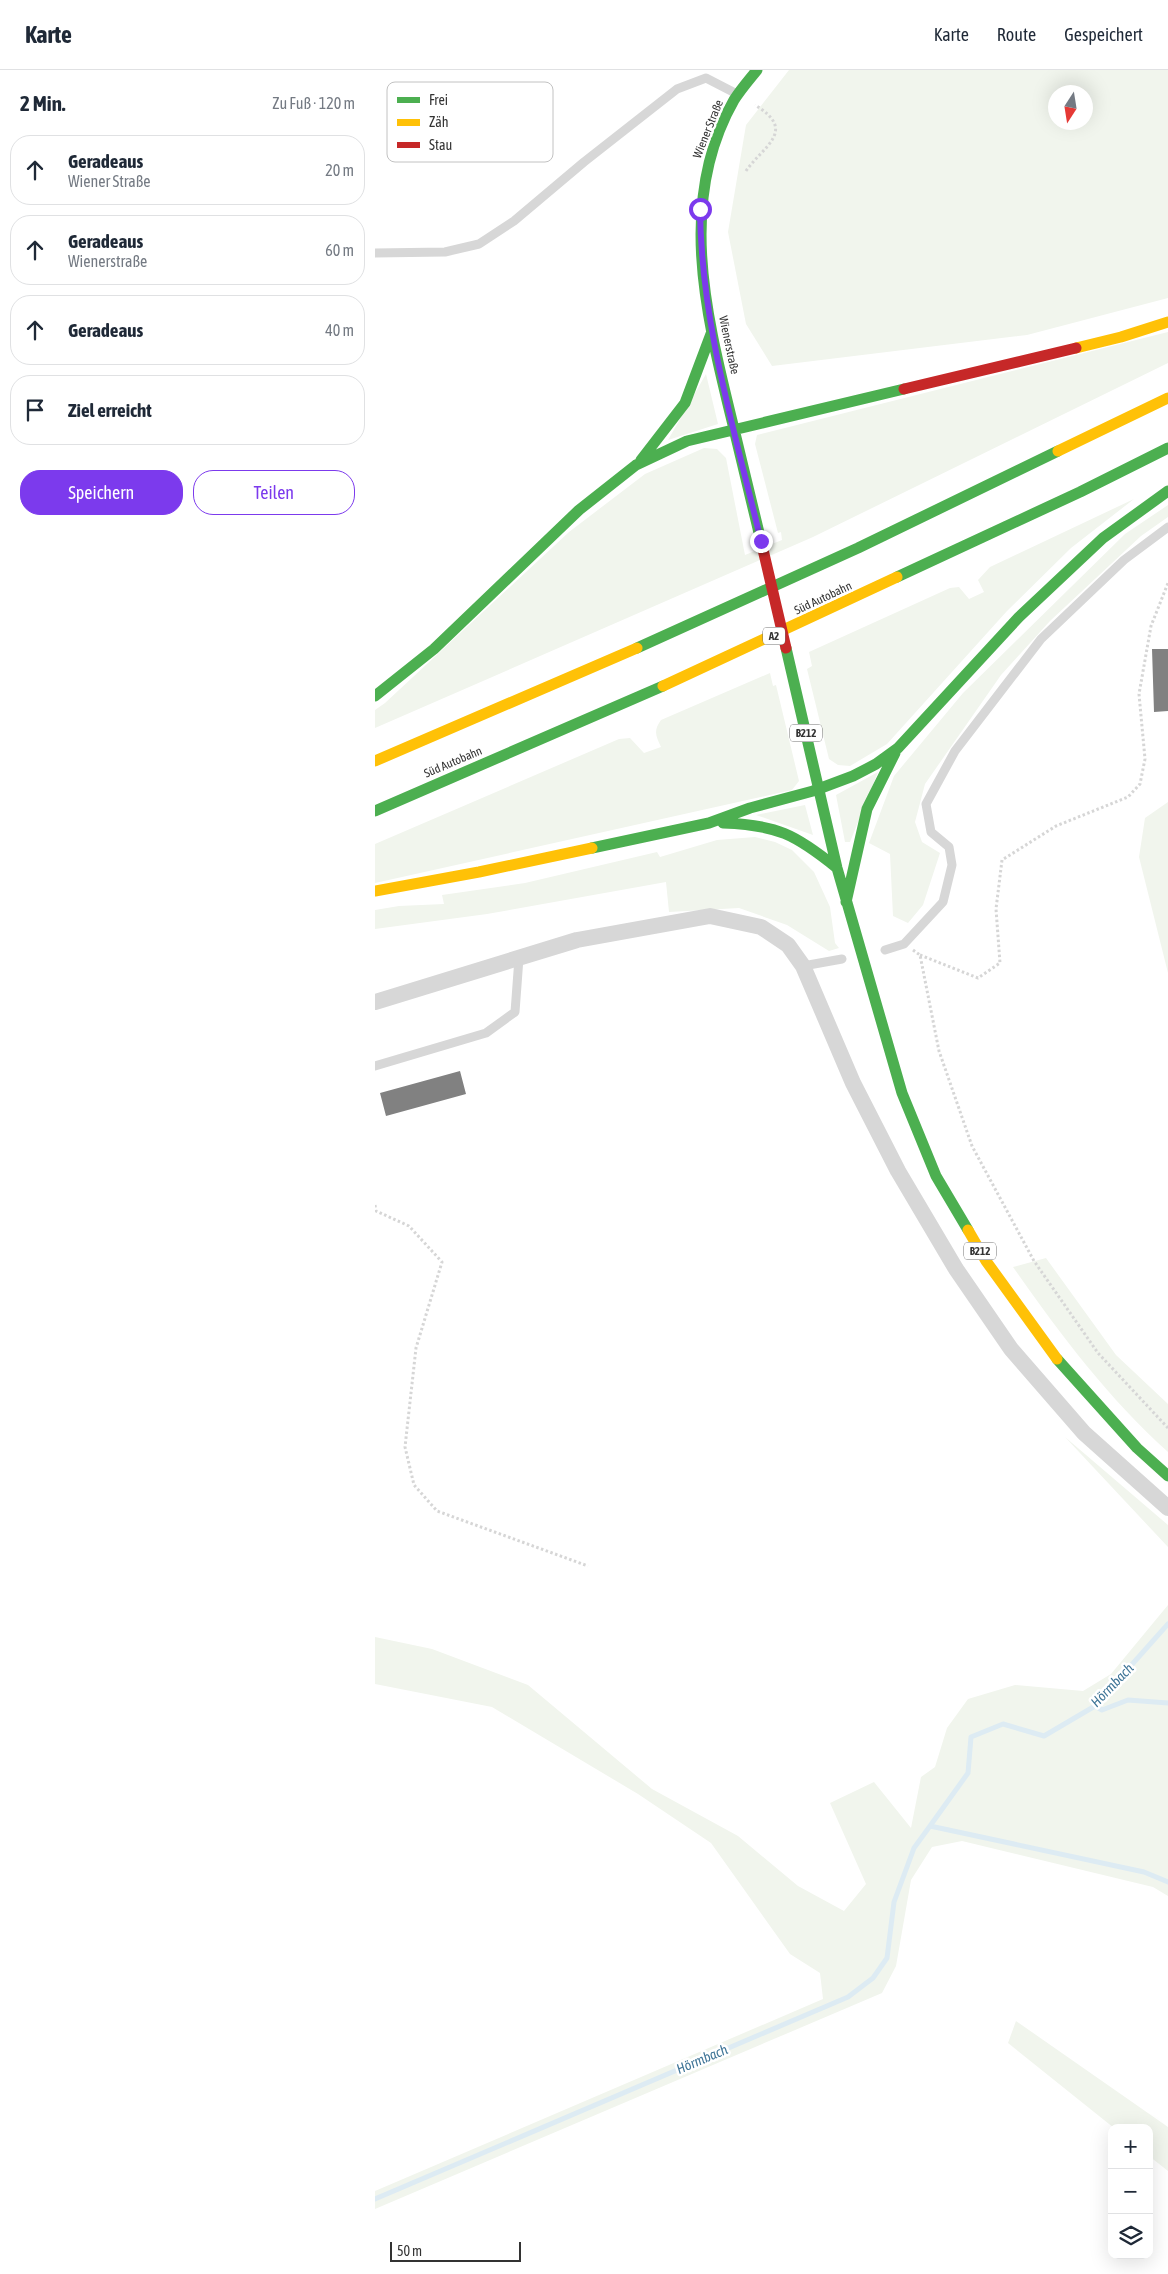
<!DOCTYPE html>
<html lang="de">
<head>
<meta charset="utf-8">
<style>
  :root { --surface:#fff; --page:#f2f2f3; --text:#1f2937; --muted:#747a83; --line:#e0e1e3; --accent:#7c3aed }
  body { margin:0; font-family:"Asap Condensed",sans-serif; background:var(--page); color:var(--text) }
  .controls { position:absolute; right:15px; bottom:15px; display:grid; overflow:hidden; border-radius:10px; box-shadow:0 5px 20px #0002 }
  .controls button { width:45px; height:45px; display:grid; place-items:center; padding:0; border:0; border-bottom:1px solid var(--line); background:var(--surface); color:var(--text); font:25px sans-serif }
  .compass { position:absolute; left:673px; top:15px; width:45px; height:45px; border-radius:50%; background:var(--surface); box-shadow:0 5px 20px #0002; rotate:192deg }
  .scale { position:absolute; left:15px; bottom:12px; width:131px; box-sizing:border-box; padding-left:5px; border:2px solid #333; border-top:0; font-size:14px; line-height:18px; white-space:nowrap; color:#333; -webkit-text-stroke:4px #fff; paint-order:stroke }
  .stop { position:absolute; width:15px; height:15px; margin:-11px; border:4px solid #7c3aed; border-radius:50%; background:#fff }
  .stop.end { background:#7c3aed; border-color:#fff; box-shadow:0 1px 5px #0008 }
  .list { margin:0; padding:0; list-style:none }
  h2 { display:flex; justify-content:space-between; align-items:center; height:65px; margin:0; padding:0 20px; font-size:21px }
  h2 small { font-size:16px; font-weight:400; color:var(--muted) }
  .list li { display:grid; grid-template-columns:32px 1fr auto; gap:15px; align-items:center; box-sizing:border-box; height:70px; margin:0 10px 10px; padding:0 10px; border:1px solid var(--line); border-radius:20px }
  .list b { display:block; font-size:19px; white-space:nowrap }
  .list p { margin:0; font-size:16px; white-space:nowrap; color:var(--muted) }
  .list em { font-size:16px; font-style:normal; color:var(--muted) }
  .actions { display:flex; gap:10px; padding:15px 20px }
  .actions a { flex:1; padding:11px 0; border:1px solid var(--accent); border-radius:20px; text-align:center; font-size:18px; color:var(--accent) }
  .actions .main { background:var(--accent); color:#fff }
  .icon { flex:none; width:28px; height:28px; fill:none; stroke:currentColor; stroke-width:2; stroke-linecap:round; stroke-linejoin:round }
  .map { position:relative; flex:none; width:793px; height:2204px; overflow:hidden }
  header { display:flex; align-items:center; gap:30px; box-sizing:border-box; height:70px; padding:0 25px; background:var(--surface); border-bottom:1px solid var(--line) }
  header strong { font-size:24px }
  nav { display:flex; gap:28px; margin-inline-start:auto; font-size:18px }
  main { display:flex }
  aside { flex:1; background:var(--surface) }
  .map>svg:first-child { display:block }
  .green { fill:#f1f5ed; fill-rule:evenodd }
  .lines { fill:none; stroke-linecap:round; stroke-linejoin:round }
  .stream { stroke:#ddebf3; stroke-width:5 }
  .building { fill:#818181 }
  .path { stroke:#d6d6d6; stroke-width:3; stroke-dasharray:2.5 2.5; stroke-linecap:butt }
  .lane { stroke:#d7d7d7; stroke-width:9 }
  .street { stroke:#d7d7d7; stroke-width:16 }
  .fast { stroke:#4caf50; stroke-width:11 }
  .slow { stroke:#ffc107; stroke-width:11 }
  .jam { stroke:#c62828; stroke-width:11 }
  .jam-bridge { stroke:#c62828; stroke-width:11 }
  .route { stroke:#7c3aed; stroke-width:6 }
  .labels { text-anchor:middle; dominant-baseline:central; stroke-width:5; stroke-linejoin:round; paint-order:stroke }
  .shield { fill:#fff; stroke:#707070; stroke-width:1 }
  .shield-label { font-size:11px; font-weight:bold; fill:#333 }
  .street-label { font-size:12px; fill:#333; stroke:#fff }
  .water-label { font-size:14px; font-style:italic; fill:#3f7597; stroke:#fff }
  .key { fill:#fff; stroke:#c2c2c2; stroke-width:1 }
  .key-label { font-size:14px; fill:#333 }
</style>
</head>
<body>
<header>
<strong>Karte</strong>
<nav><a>Karte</a><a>Route</a><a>Gespeichert</a></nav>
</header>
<main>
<aside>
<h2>2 Min.<small>Zu Fuß · 120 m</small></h2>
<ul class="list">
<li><svg class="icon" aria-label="ahead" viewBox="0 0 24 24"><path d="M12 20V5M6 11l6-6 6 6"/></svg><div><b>Geradeaus</b><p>Wiener Straße</p></div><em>20 m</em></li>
<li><svg class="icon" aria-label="ahead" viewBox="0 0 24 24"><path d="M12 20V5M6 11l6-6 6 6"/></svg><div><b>Geradeaus</b><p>Wienerstraße</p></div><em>60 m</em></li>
<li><svg class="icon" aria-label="ahead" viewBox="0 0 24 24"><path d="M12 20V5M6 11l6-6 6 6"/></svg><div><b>Geradeaus</b></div><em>40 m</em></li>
<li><svg class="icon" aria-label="arrive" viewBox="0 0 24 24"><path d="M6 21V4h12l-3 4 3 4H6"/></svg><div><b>Ziel erreicht</b></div></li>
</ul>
<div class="actions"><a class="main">Speichern</a><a>Teilen</a></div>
</aside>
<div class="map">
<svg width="793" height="2204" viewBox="0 0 793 2204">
  <rect width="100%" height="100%" fill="#fff"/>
  <path class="green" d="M414,0H793V228L652,265L397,296L371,254L353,162L371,55ZM680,22H710V52H680Z
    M793,262V293L438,467L0,658V640L10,633L194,462L270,404L329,378L342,379L351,388L370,485L407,470L406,462L403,463L380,374L382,365Z
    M331,304L343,354L293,370Z
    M759,429L696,478L632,541L512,674L475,696L463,695L454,689L432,599L437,596L434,582L575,518L584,517L594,529L609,522L603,510L615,497Z
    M793,435V447L766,466L675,551L626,605L550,714L540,752L547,772L565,783L548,835L533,853L518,846L515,784L494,773L519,706L588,623L750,464Z
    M395,603L398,616L401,615L424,711L417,720L0,813V774L244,669L255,668L269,683L286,677C281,666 278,661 286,650Z
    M503,702L475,772H470L461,725Z
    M793,732V903L764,787L770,748Z
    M430,735L438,765L381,745Z
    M380,767L400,772L417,780L439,802L455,837L460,873L464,878L454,881L412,855L364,838L294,842L291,812L112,844L0,859V840L24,836L69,834L67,825L150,813L282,782L285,787L342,770Z
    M671,1188L741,1285L793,1334V1382C733,1328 684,1263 638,1197Z
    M690,1367L793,1455V1477Z
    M793,1535V1826L778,1817L587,1771L557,1777L536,1810L521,1896L507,1923L0,2139V2121L448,1929L445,1903L415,1884L336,1773L263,1724L117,1637L0,1614V1567L57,1579L153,1615L277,1719L363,1766L423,1816L469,1841L491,1814L455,1733L499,1712L536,1758L546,1707L560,1697L572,1658L593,1629L640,1615L708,1621L736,1604Z
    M641,1951L793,2057V2101L774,2086V2058H739L633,1973Z"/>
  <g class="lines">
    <path class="stream" d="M720,1636L727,1640L753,1630L793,1633
      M555,1756L593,1703L596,1667L628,1654L669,1666L720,1636L793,1554
      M0,2129L473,1927L498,1908L512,1888L519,1832L539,1778L555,1756L769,1802L793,1812"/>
  </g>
  <path class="building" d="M777,579H793V641L779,642Z
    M85,1001L91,1024L11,1046L5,1023Z"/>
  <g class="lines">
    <path class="path" d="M371,101C388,76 423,61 380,35
      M538,880L545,885L564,981L597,1076L659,1191L723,1283L793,1358
      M545,885L603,908L625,893L621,839L627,790L681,756L753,727L765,714L770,689L764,624L776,556L793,513
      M0,1135L1,1141L34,1156L67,1192L41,1278L30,1377L39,1415L62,1441L213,1496"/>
    <path class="lane" d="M0,183L70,182L104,174L139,151L209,92L302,19L331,8L362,24
      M510,880L529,874L568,832L577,795L574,777L556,762L551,734L580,681L666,569L749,490L793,457
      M428,896L467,889
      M0,996L111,963L140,942L144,888"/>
    <path class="street" d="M0,932L202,870L335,846L386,857L413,875L428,896L478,1013L523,1101L581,1199L636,1279L709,1363L793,1438"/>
    <path class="fast" d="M359,359C333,252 300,133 359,30C366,19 374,10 382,0
      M359,359L386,471
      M266,390L310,333L336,264
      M522,507L705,422L793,378
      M262,578L483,478L683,381
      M411,578L462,798L527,1023L561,1106L593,1160
      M0,626L59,579L204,440L261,395L312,371L529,319
      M0,741L288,616
      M348,753C402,755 420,764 462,798
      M217,778L334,753L375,738L438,721L478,706L501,694L523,678L644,547L728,468L793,421
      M471,832L492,739L520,683
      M682,1289L762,1378L793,1406"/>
    <path class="slow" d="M701,278L746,267L793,252
      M683,381L793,328
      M288,616L522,507
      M0,691L262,578
      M0,821L104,802L217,778
      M593,1160L611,1191L682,1289"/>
    <path class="jam" d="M529,319L701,278"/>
    <path class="jam-bridge" d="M386,471L411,578"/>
  </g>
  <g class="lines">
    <path class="route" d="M325,139C326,253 360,362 386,471"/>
  </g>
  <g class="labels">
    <g class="shield">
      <rect x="388" y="557.5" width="22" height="17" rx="4"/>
      <rect x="415" y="654.5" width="32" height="17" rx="4"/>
      <rect x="589" y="1172.5" width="32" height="17" rx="4"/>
    </g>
    <g class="shield-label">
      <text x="399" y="566">A2</text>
      <text x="431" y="663">B212</text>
      <text x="605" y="1181">B212</text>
    </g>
    <g class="street-label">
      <text transform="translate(333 59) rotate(-68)">Wiener Straße</text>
      <text transform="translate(354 275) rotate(78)">Wienerstraße</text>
      <text transform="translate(448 528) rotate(-25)">Süd Autobahn</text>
      <text transform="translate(78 692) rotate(-23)">Süd Autobahn</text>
    </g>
    <g class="water-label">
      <text transform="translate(737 1615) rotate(-46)">Hörmbach</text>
      <text transform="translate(327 1989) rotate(-23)">Hörmbach</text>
    </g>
  </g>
  <rect x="12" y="12" width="166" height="80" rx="8" class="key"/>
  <rect x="22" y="27" width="23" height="6" fill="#4caf50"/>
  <rect x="22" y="49" width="23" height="7" fill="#ffc107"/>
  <rect x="22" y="72" width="23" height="6" fill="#c62828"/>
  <g class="key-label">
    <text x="54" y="35">Frei</text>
    <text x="54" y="57">Zäh</text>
    <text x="54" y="80">Stau</text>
  </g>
</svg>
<div class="controls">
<button>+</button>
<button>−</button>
<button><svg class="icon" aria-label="layers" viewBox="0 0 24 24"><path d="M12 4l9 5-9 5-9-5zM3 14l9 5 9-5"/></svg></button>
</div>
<svg class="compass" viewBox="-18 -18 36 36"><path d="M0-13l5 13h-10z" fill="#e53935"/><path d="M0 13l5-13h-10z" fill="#747a83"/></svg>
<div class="scale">50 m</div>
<div class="stop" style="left:325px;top:139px"></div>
<div class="stop end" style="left:386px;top:471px"></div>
</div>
</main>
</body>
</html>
